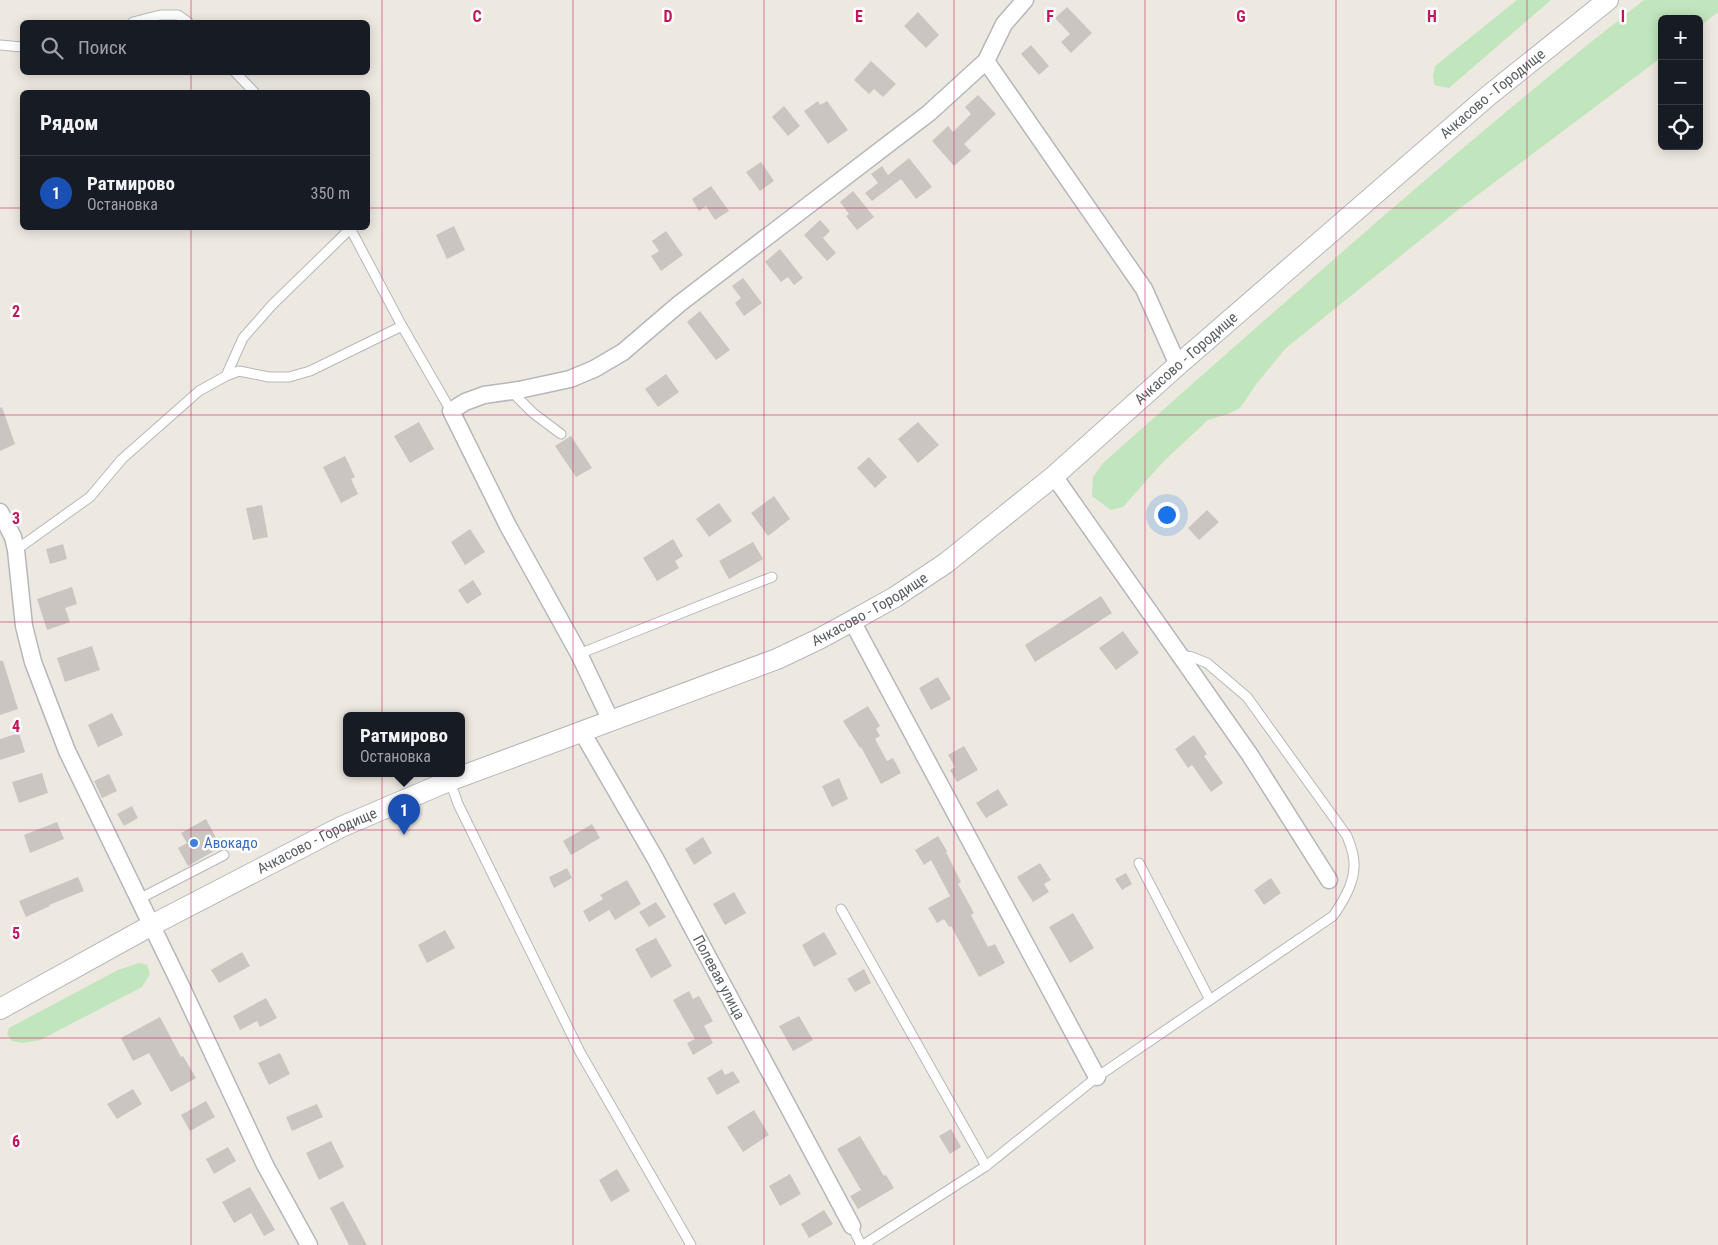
<!DOCTYPE html>
<html lang="ru">
<head>
<meta charset="utf-8">
<style>
  :root { --surface:#171b24; --page:#20242c; --text:#f1f3f6; --muted:#9ea1a6; --line:#363941; --accent:#ec272f }
  body { margin:0; font-family:"Roboto Condensed",sans-serif; background:var(--page); color:var(--text) }
  .controls { position:absolute; right:15px; top:15px; display:grid; overflow:hidden; border-radius:8px; box-shadow:0 2px 12px #0003 }
  .controls button { width:45px; height:45px; display:grid; place-items:center; padding:0; border:0; border-bottom:1px solid var(--line); background:var(--surface); color:var(--text); font:25px sans-serif }
  .you { position:absolute; left:1166px; top:514px; width:18px; height:18px; margin:-12px; border:4px solid #fff; border-radius:50%; background:#1a73e8; box-shadow:0 0 0 8px #1a73e833 }
  .badge { display:grid; place-items:center; width:32px; height:32px; border-radius:50%; background:var(--accent); color:#fff; font-size:16px; font-weight:700 }
  .pin { position:absolute; translate:-50% -41px; filter:drop-shadow(0 1px 2px #0008) }
  .pin::after { content:''; position:absolute; top:26px; width:18px; height:15px; background:inherit; clip-path:polygon(0 0,100% 0,50% 100%) }
  .popup { position:absolute; left:343px; top:712px; width:122px; height:65px; box-sizing:border-box; display:grid; place-content:center; border-radius:8px; background:var(--surface); filter:drop-shadow(0 1px 4px #0005); font-size:16px; white-space:nowrap; color:var(--muted) }
  .popup b { font-size:19px; color:var(--text) }
  .popup::after { content:''; position:absolute; left:50%; top:100%; margin-left:-10px; border:10px solid transparent; border-top-color:var(--surface) }
  .list { margin:0; padding:0; list-style:none }
  h2 { display:flex; justify-content:space-between; align-items:center; height:65px; margin:0; padding:0 20px; font-size:21px }
  h2 small { font-size:16px; font-weight:400; color:var(--muted) }
  .list li { display:grid; grid-template-columns:32px 1fr auto; gap:15px; align-items:center; box-sizing:border-box; height:75px; padding:0 20px; border-top:1px solid var(--line) }
  .list b { display:block; font-size:19px; white-space:nowrap }
  .list p { margin:0; font-size:16px; white-space:nowrap; color:var(--muted) }
  .list em { font-size:16px; font-style:normal; color:var(--muted) }
  .icon { flex:none; width:28px; height:28px; fill:none; stroke:currentColor; stroke-width:2; stroke-linecap:round; stroke-linejoin:round }
  .map { position:relative; flex:none; width:1718px; height:1245px; overflow:hidden }
  .search { position:absolute; background:var(--surface); box-shadow:0 2px 12px #0003; left:20px; top:20px; width:350px; height:55px; display:flex; align-items:center; gap:12px; box-sizing:border-box; padding:0 18px; border-radius:8px; color:var(--muted); font-size:19px }
  .panel { position:absolute; background:var(--surface); box-shadow:0 2px 12px #0003; left:20px; top:90px; width:350px; height:140px; border-radius:8px }
  .map>svg:first-child { display:block }
  .green { fill:#c1e5bc }
  .building { fill:#cac5c0 }
  .lines { fill:none; stroke-linecap:round; stroke-linejoin:round }
  .service-casing { stroke:#b4b8bc; stroke-width:11 }
  .minor-casing { stroke:#b4b8bc; stroke-width:19 }
  .tertiary-casing { stroke:#b4b8bc; stroke-width:22 }
  .service { stroke:#fff; stroke-width:9 }
  .minor { stroke:#fff; stroke-width:16 }
  .tertiary { stroke:#fff; stroke-width:20 }
  .grid { fill:none; stroke:#c2185b; stroke-width:1; stroke-opacity:0.55 }
  .shop-dot { fill:#3f7fe0; stroke:#fff; stroke-width:2 }
  .labels { text-anchor:middle; dominant-baseline:central; stroke-width:5; stroke-linejoin:round; paint-order:stroke }
  .street-label { font-size:15px; fill:#595e62; stroke:#fff }
  .shop-label { font-size:15px; fill:#366cbe; stroke:#fff; text-anchor:start }
  .grid-label { font-size:16px; text-anchor:middle; font-weight:bold; fill:#c2185b; stroke:#fff; stroke-width:5; stroke-linejoin:round; paint-order:stroke }
</style>
</head>
<body>
<div class="map">
<svg width="1718" height="1245" viewBox="0 0 1718 1245">
  <rect width="100%" height="100%" fill="#ede9e1"/>
  <path class="green" d="M1517,0H1551L1449,88L1434,85L1433,76L1435,66Z
    M1644,0H1718V12L1699,27V19H1662V57L1459,209L1286,348L1257,383L1240,408L1228,414L1208,420L1163,462L1123,507L1111,510L1092,496L1093,477L1103,463C1281,306 1457,147 1644,0Z
    M139,963L147,965L150,974L142,987L40,1040L23,1043L12,1041L7,1034L9,1028L118,970Z"/>
  <path class="building" d="M1067,7L1092,33L1071,53L1061,42L1070,34L1055,18Z
    M918,12L939,35L926,48L904,26Z
    M1031,45L1049,66L1039,75L1021,54Z
    M871,61L896,84L883,97L874,89L869,94L854,80Z
    M978,95L996,114L964,144L971,151L954,166L932,141L948,126L953,132L971,114L965,107Z
    M818,101L820,105L827,101L848,130L828,144L804,111Z
    M784,106L800,126L788,136L772,117Z
    M909,158L932,187L916,199L901,179L872,201L865,193L878,183L871,174L882,166L888,175Z
    M761,162L774,181L760,191L746,172Z
    M711,186L729,211L715,220L706,206L699,211L692,199Z
    M853,191L874,217L857,230L846,216L849,214L840,202Z
    M820,220L830,231L823,238L836,253L827,261L804,235Z
    M454,226L465,250L447,259L436,235Z
    M666,231L683,255L661,271L651,256L659,251L652,241Z
    M780,249L803,278L794,285L788,277L781,282L765,262Z
    M743,278L762,303L744,316L735,303L741,298L732,286Z
    M700,311L730,350L716,360L687,322Z
    M666,374L679,392L658,407L645,389Z
    M2,407L15,444L0,451V408Z
    M419,422L434,449L410,463L394,436Z
    M918,422L939,445L918,463L898,439Z
    M571,436L592,468L576,477L555,446Z
    M345,456L355,477L351,479L358,494L341,503L323,467Z
    M869,457L887,477L875,488L857,468Z
    M774,496L790,519L768,536L751,513Z
    M719,503L732,521L709,537L696,519Z
    M262,505L268,537L253,540L246,508Z
    M1207,510L1219,522L1199,540L1188,528Z
    M470,529L485,552L465,565L451,542Z
    M673,539L683,556L675,561L679,568L657,581L643,558Z
    M753,542L763,559L729,579L719,561Z
    M63,544L67,559L50,564L46,549Z
    M473,580L482,594L467,604L458,590Z
    M72,587L77,604L65,608L70,622L47,630L37,599Z
    M1101,596L1112,613L1035,662L1025,645Z
    M1123,631L1139,653L1116,670L1099,648Z
    M92,646L100,670L65,682L57,658Z
    M0,661H3L18,709L0,715Z
    M938,677L951,699L931,710L919,688Z
    M868,706L880,726L876,729L880,736L875,739L887,761L893,758L901,773L881,784L861,747L860,748L843,721Z
    M112,713L123,735L98,747L88,725Z
    M19,733L25,752L0,760V739Z
    M1194,735L1207,754L1204,756L1223,783L1211,792L1192,765L1188,768L1175,749Z
    M964,746L978,770L957,782L950,770L955,767L948,755Z
    M42,773L48,793L19,803L12,782Z
    M109,774L117,791L102,798L94,781Z
    M839,778L848,799L832,807L822,786Z
    M998,789L1008,805L986,818L976,803Z
    M132,806L138,818L124,826L117,814Z
    M206,819L221,847L188,866L178,848L187,843L181,833Z
    M57,822L64,839L30,853L24,835Z
    M592,824L600,838L571,855L563,841Z
    M938,836L947,851L946,852L961,882L958,884L974,913L971,915L988,947L995,944L1005,963L979,977L951,926L949,927L944,919L937,923L928,908L950,896L931,860L924,865L915,850Z
    M703,837L712,853L694,865L685,849Z
    M1040,863L1051,880L1044,884L1049,892L1033,902L1017,877Z
    M567,868L572,878L554,888L549,877Z
    M1126,873L1132,884L1122,890L1115,879Z
    M78,877L84,891L49,905L50,906L26,917L19,901Z
    M1271,878L1281,893L1264,905L1254,890Z
    M627,880L641,904L615,920L609,910L589,922L583,911L603,899L600,895Z
    M734,892L746,913L725,925L713,904Z
    M656,902L666,917L649,927L639,912Z
    M1073,913L1094,948L1070,963L1049,927Z
    M445,930L455,948L427,963L418,945Z
    M824,932L837,954L814,967L802,945Z
    M656,938L672,966L651,978L635,949Z
    M242,952L250,966L219,983L211,970Z
    M864,969L871,983L855,992L847,979Z
    M689,991L693,999L699,996L713,1021L704,1026L713,1043L693,1055L687,1043L695,1039L673,1000Z
    M266,998L277,1018L260,1027L257,1021L240,1030L233,1016Z
    M799,1016L813,1040L793,1051L779,1026Z
    M160,1017L181,1057L183,1056L196,1078L171,1092L149,1053L133,1061L121,1038Z
    M280,1053L290,1074L269,1085L258,1063Z
    M722,1069L725,1075L733,1071L740,1082L717,1095L707,1078Z
    M133,1089L142,1104L117,1119L107,1104Z
    M206,1101L215,1117L190,1131L181,1115Z
    M317,1104L323,1117L292,1131L286,1117Z
    M754,1110L769,1135L743,1152L727,1127Z
    M951,1129L961,1147L950,1154L939,1136Z
    M860,1136L884,1176L886,1175L894,1188L858,1209L850,1196L861,1190L837,1149Z
    M331,1141L344,1167L319,1180L306,1153Z
    M228,1147L236,1161L214,1174L206,1159Z
    M617,1169L630,1191L611,1202L599,1180Z
    M790,1174L801,1194L780,1206L769,1186Z
    M250,1187L275,1230L264,1236L251,1213L234,1223L222,1202Z
    M343,1201L367,1245H349L330,1208Z
    M824,1210L833,1224L809,1238L801,1224Z"/>
  <g class="lines">
    <defs>
      <path id="service" d="M133,22L160,15H178L188,22
        M0,45L22,47
        M235,72L254,92
        M350,228L402,326L451,411
        M226,376L243,338L272,305L351,228
        M511,391L533,413L561,434
        M16,550L90,497L122,459L199,391L226,376L239,371L269,377H289L310,371L402,326
        M579,654L772,577
        M450,781L458,804L580,1052L691,1245
        M1139,863L1210,1000
        M139,899L224,855
        M841,909L986,1166
        M852,1226L861,1245
        M863,1245L986,1166L1097,1077L1333,916C1345,899 1358,877 1353,855C1352,848 1349,842 1347,836L1247,697L1207,663L1192,657L1181,655"/>
      <g id="minor">
        <path d="M986,61L1144,289L1178,365"/>
        <path d="M1054,476L1250,755L1329,880"/>
        <path d="M0,512L13,537L16,550L24,626L33,662L67,751L182,988L265,1165L309,1245"/>
        <path d="M852,621L1097,1077"/>
        <path d="M611,721L579,654L508,526L451,411L465,402L484,395L519,390L570,379L594,369L623,352L679,304L929,113L986,61L1004,24L1025,0"/>
        <path id="s1" d="M582,732L655,858L852,1226"/>
      </g>
      <g id="tertiary">
        <path id="s2" d="M0,1009L152,925L341,827L449,781L777,659L819,639L852,621L895,597L946,563L1054,476L1178,365L1488,96L1608,0"/>
      </g>
    </defs>
    <use href="#service" class="service-casing"/>
    <use href="#minor" class="minor-casing"/>
    <use href="#tertiary" class="tertiary-casing"/>
    <use href="#service" class="service"/>
    <use href="#minor" class="minor"/>
    <use href="#tertiary" class="tertiary"/>
  </g>
  <path class="grid" d="M191,0V22M382,0V1245M573,0V1245M764,0V1245M954,0V1245M1145,0V1245M1336,0V1245M1527,0V1245M191,72V92M0,208H22M368,208H1718M191,228V1245M0,415H1718M0,622H1718M0,830H1718M0,1038H1718"/>
  <circle class="shop-dot" cx="194" cy="843" r="5"/>
  <g class="labels">
    <g class="street-label">
      <text stroke="none"><textPath href="#s2" startOffset="1769">Ачкасово - Городище</textPath></text>
      <text stroke="none"><textPath href="#s2" startOffset="1364">Ачкасово - Городище</textPath></text>
      <text stroke="none"><textPath href="#s2" startOffset="959">Ачкасово - Городище</textPath></text>
      <text stroke="none"><textPath href="#s2" startOffset="359">Ачкасово - Городище</textPath></text>
      <text stroke="none"><textPath href="#s1" startOffset="281">Полевая улица</textPath></text>
    </g>
    <g class="shop-label">
      <text x="204" y="843">Авокадо</text>
    </g>
  </g>
  <g class="grid-label">
    <text x="477" y="22">C</text>
    <text x="668" y="22">D</text>
    <text x="859" y="22">E</text>
    <text x="1050" y="22">F</text>
    <text x="1241" y="22">G</text>
    <text x="1432" y="22">H</text>
    <text x="1623" y="22">I</text>
    <text x="16" y="317">2</text>
    <text x="16" y="524">3</text>
    <text x="16" y="732">4</text>
    <text x="16" y="939">5</text>
    <text x="16" y="1147">6</text>
  </g>
</svg>
<div class="controls">
<button>+</button>
<button>−</button>
<button><svg class="icon" aria-label="locate" viewBox="0 0 24 24"><circle cx="12" cy="12" r="6"/><path d="M12 2v4M12 18v4M2 12h4M18 12h4"/></svg></button>
</div>
<div class="you"></div>
<div class="pin badge" style="left:404px;top:835px;background:#1a4fb4">1</div>
<div class="popup"><b>Ратмирово</b>Остановка</div>
<div class="search"><svg class="icon" aria-label="search" viewBox="0 0 24 24"><circle cx="10" cy="10" r="6"/><path d="M15 15l6 6"/></svg>Поиск</div>
<section class="panel">
<h2>Рядом<small></small></h2>
<ul class="list">
<li><span class="badge" style="background:#1a4fb4">1</span><div><b>Ратмирово</b><p>Остановка</p></div><em>350 m</em></li>
</ul>
</section>
</div>
</body>
</html>
